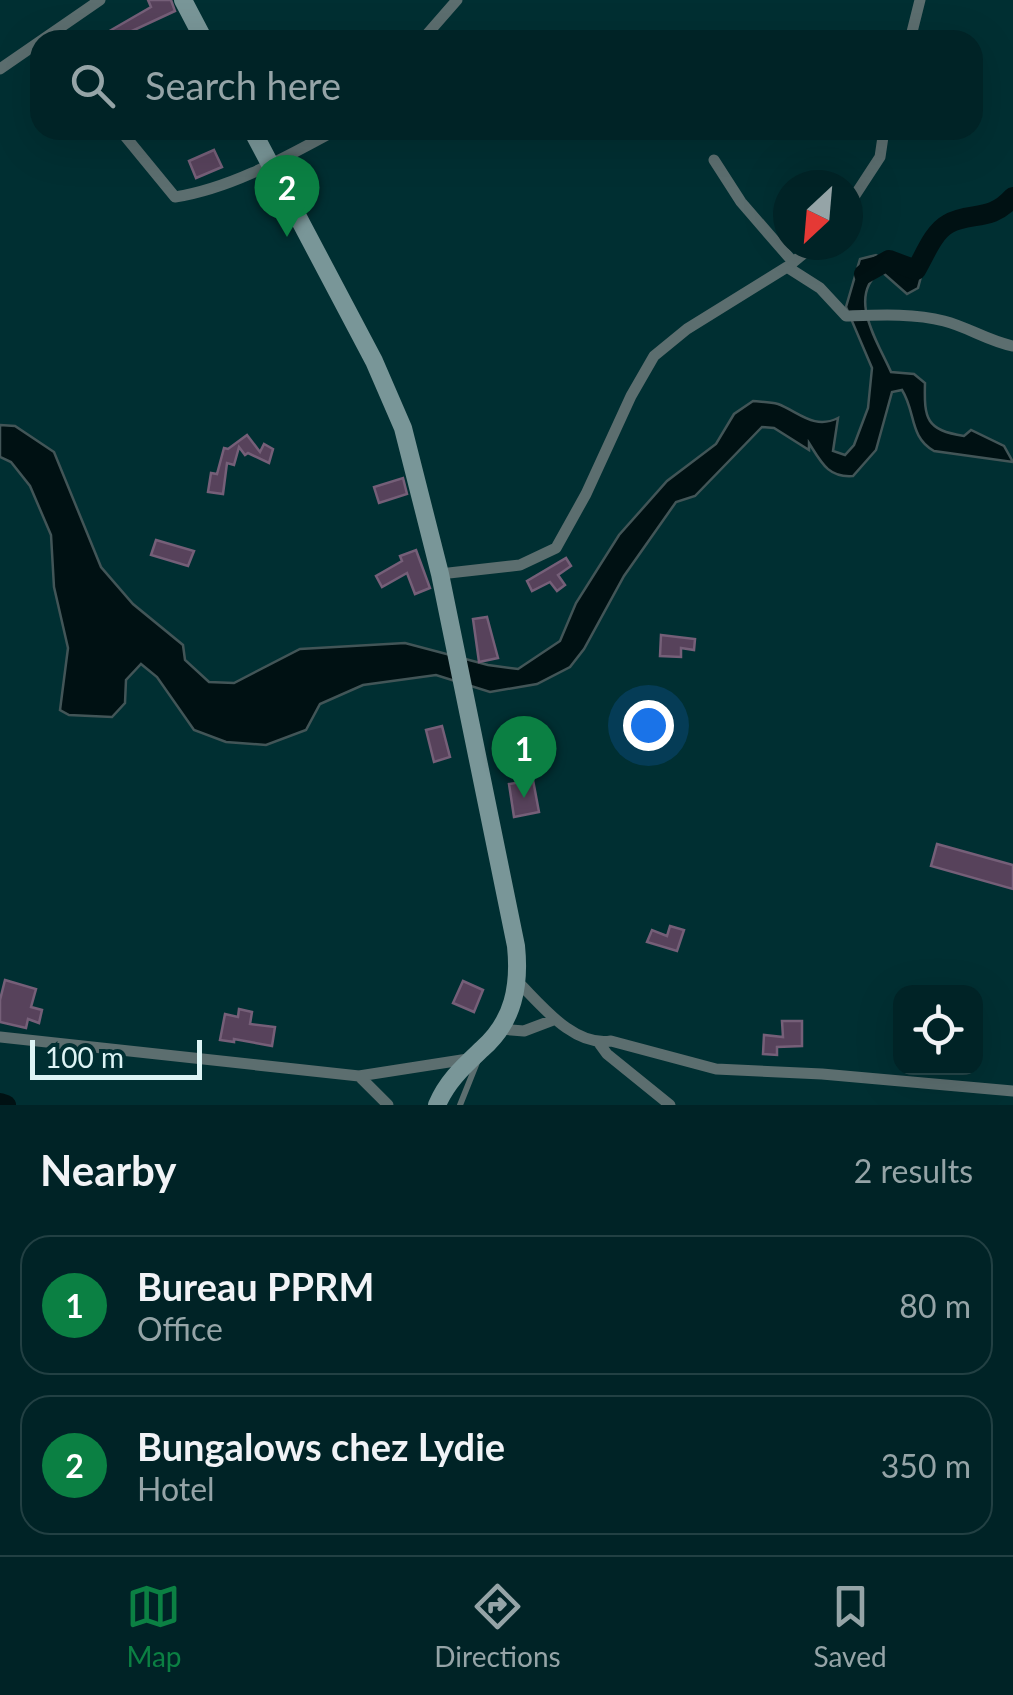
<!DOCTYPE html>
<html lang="en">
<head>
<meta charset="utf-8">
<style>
  :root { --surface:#002326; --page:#0a2b2e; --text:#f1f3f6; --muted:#95a4a7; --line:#224043; --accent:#0b8043 }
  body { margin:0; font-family:Lato,sans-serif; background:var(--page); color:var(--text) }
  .controls { position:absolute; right:30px; bottom:30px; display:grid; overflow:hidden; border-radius:20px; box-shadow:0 10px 40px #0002 }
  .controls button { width:90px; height:90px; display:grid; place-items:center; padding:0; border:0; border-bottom:2px solid var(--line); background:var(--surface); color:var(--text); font:50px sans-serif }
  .compass { position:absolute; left:773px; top:170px; width:90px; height:90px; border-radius:50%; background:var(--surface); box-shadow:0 10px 40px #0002; rotate:206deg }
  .scale { position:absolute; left:30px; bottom:25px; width:172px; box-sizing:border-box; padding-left:10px; border:5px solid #ddf4f5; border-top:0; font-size:28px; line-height:35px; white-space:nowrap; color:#ddf4f5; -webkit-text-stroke:8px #002f32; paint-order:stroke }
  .you { position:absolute; left:648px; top:725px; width:35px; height:35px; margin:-25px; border:8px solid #fff; border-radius:50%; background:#1a73e8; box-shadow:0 0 0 15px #1a73e833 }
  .badge { display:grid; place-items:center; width:65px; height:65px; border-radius:50%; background:var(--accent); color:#fff; font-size:32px; font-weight:700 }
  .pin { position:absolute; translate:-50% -82px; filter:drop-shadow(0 2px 5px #0008) }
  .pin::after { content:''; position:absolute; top:52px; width:35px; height:30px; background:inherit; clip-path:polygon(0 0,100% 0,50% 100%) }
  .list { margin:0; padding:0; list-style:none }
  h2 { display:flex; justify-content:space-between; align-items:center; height:130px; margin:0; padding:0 40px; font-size:42px }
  h2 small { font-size:32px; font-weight:400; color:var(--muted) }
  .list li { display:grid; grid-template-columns:65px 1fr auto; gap:30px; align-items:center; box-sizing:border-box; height:140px; margin:0 20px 20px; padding:0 20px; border:2px solid var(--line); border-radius:30px }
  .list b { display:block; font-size:38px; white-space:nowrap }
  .list p { margin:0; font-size:32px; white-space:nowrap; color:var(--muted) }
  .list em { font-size:32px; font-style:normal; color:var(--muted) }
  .icon { flex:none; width:55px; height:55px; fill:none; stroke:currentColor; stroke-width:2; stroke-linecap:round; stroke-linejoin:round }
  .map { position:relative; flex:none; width:1013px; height:1105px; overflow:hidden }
  .search { position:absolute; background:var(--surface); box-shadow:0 10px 40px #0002; left:30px; right:30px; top:30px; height:110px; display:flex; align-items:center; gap:25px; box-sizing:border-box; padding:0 35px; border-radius:30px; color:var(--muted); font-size:38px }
  .sheet { height:450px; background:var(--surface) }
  nav { display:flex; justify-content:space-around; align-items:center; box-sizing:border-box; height:140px; border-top:2px solid var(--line); background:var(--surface); font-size:28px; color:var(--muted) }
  nav a { display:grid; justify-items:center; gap:5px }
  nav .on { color:var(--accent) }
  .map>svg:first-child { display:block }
  .water { fill:#001113; stroke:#425557; stroke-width:2.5 }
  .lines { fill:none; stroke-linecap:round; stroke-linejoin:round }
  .river { stroke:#001113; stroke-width:20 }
  .building { fill:#57425b; stroke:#755f78; stroke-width:2.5 }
  .service { stroke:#5c6e6f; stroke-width:6 }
  .minor { stroke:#5c6e6f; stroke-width:11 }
  .secondary { stroke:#799698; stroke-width:18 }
</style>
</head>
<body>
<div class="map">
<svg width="1013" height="1105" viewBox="0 0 1013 1105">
  <rect width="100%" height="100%" fill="#002f32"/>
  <path class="water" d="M876,255L900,269L911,262L915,255L923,269L918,288L907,294L881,271C846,296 878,342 891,372L914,374L925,383C924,419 926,430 964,436L971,430L1004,446L1013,462L934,451C909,437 916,412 902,390L892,392L876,450L853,476C828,478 821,462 809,443V450L774,428L762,427L695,496L676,502L624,576L584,649L570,667L537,684L490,692L436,675L363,685L320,704L306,730L266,745L226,742L194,730L157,677L141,664L126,680L125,703L112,717L69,715L60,710L68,648L54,587L51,535L30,486L11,462L0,457V425L15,426L54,452L101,567L133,604L183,645L185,660L209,682L234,683L300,649L405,643L488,665L518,669L560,641L576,603L619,535L667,481L716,444L734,414L753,401C761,402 770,402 778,404C799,412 814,430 838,418L833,451L845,455L854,445L868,408L872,368L846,307L860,259Z"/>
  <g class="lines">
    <path class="river" d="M864,274L889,260L916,270C924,257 933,232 948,224C970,211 990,223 1013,197
      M0,1103L6,1105"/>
  </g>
  <path class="building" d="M148,0H171L175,11L121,36L124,40H94L151,7Z
    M214,150L222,167L196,178L189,161Z
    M247,435L260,452L264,444L273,449L269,463L248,453L245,455L239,447L234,465L227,463L223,494L208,492L211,473L217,474L224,448L228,449Z
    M403,478L407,494L379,503L374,487Z
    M156,540L194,551L188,566L151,555Z
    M416,550L430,588L415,594L407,573L382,587L376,576L402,561L400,556Z
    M566,558L571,566L558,575L565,585L557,591L550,582L532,591L527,581Z
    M487,617L498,658L479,662L473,619Z
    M661,635L695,639L694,650L681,648V657L660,656Z
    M442,726L450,757L434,762L426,730Z
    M533,780L539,812L514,817L509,784Z
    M937,844L1013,865V889L931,866Z
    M670,926L684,930L677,951L647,942L652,930L667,936Z
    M5,980L36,989L31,1007L42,1010L39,1023L28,1019L26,1028L0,1022V1000Z
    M463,981L483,990L474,1012L453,1003Z
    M239,1009L252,1012L250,1024L275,1027L272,1046L234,1039V1042L220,1040L225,1014L238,1017Z
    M782,1021H802V1046L777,1047V1055L763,1054L764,1035L783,1037Z"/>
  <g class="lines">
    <path class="service" d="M460,1105L478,1060"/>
    <path class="minor" d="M422,40L457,0
      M910,40L920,0
      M0,69L100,0
      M120,130L175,197C232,188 286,157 336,130
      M714,160L741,202L793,262
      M848,206L880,157L884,130
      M791,264L814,245
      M440,574L520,565L556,548L586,494L631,396L654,356L687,329L787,267L820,288L846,316C877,315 914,313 944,321C968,327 988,341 1013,346
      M519,983C542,1006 574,1047 611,1041L716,1069L822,1074L1013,1091
      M500,1029L524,1031L553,1020
      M0,1037L359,1076L468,1059
      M599,1043L607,1054L670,1105
      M359,1076L388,1105"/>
    <path class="secondary" d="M183,0L204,40
      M252,130L374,361L403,428L440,574L516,946C520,985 514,1021 482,1049C464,1066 447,1081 437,1105"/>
  </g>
</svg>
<div class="controls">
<button><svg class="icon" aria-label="locate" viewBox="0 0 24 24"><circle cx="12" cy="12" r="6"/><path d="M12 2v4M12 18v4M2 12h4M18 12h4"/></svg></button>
</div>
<svg class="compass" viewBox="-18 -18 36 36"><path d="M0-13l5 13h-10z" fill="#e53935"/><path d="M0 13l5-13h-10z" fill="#95a4a7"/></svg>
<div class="scale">100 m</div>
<div class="you"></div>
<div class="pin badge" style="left:524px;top:798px">1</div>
<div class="pin badge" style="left:287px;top:237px">2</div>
<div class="search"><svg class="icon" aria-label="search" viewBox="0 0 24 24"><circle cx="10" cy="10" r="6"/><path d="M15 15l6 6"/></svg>Search here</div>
</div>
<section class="sheet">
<h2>Nearby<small>2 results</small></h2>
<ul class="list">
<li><span class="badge">1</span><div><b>Bureau PPRM</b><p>Office</p></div><em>80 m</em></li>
<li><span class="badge">2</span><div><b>Bungalows chez Lydie</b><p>Hotel</p></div><em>350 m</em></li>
</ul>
</section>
<nav>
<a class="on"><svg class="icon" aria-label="map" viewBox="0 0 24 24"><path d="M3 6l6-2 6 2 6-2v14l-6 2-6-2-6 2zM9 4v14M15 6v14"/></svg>Map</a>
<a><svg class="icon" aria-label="directions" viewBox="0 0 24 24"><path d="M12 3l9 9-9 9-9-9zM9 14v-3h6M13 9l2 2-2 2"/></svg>Directions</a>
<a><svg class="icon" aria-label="saved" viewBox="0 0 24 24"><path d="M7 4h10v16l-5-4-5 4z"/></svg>Saved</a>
</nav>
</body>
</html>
